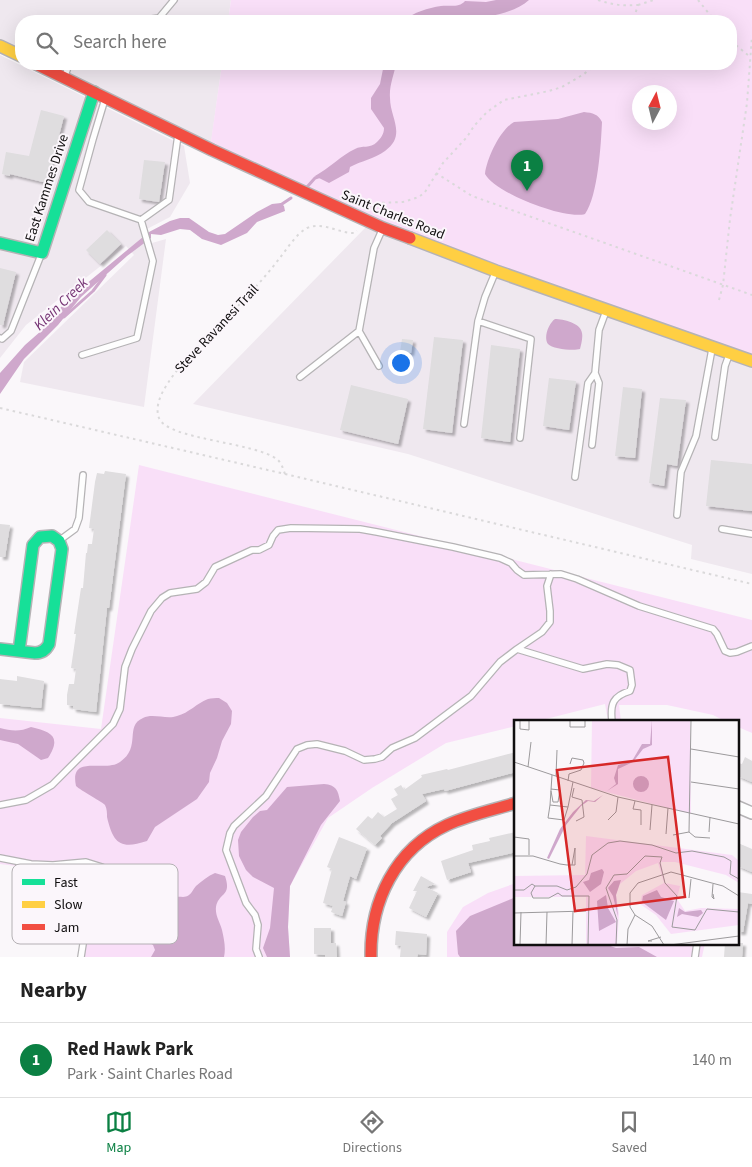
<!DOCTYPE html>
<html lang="en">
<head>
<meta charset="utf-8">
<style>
  :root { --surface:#fff; --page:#f6f6f6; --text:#222; --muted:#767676; --line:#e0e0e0; --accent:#0b8043 }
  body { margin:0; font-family:"Source Sans 3",sans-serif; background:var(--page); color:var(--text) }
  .compass { position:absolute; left:632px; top:85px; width:45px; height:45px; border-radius:50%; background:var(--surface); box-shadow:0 5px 20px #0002; rotate:7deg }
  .you { position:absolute; left:400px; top:362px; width:18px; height:18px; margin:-12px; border:4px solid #fff; border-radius:50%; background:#1a73e8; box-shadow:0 0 0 8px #1a73e833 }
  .badge { display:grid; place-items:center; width:32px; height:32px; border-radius:50%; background:var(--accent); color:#fff; font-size:16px; font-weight:700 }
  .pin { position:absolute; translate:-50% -41px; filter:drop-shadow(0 1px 2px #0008) }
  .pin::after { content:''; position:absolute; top:26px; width:18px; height:15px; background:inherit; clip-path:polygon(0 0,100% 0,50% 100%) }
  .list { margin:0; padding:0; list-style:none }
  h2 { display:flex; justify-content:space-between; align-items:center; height:65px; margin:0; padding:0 20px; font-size:21px }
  h2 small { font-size:16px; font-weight:400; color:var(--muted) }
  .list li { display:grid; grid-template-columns:32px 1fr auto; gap:15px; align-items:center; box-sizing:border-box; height:75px; padding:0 20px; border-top:1px solid var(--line) }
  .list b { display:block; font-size:19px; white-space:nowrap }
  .list p { margin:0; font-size:16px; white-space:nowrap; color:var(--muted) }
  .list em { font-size:16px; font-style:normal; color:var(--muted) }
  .icon { flex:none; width:28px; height:28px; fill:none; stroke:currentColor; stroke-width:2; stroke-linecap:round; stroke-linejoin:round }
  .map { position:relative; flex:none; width:752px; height:957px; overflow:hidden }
  .search { position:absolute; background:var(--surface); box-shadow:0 5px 20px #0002; left:15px; right:15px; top:15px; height:55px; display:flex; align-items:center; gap:12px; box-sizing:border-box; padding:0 18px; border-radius:20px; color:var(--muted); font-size:19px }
  .sheet { height:140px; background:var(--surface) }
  nav { display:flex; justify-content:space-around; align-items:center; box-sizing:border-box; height:70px; border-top:1px solid var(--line); background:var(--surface); font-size:14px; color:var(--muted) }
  nav a { display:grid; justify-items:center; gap:2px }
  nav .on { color:var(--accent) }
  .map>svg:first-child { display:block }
  .built { fill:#efe8ef }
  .green { fill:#f9dff8; fill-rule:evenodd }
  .water { fill:#cfa8cc }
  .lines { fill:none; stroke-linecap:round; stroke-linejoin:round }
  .stream { stroke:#cfa8cc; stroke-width:3 }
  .building { fill:#dfdddf; filter:url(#shadow) }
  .lane-casing { stroke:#b5b3b5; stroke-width:8 }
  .street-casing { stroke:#b5b3b5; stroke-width:14 }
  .fast-casing { stroke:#b5b3b5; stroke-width:14 }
  .slow-casing { stroke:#b5b3b5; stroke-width:14 }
  .jam-casing { stroke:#b5b3b5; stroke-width:14 }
  .path { stroke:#dad9da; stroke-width:2; stroke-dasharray:2.5 4; stroke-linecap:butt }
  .lane { stroke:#fefefe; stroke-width:5.5 }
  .street { stroke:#fefefe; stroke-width:11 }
  .fast { stroke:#16e098; stroke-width:11 }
  .slow { stroke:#ffcf43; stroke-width:11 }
  .jam { stroke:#f24e42; stroke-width:11 }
  .labels { text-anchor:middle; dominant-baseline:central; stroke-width:4; stroke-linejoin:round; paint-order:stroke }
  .street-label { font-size:14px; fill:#100e0f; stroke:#fbf6fb }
  .water-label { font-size:15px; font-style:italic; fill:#753474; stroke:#fbf6fb }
  .inset-road { fill:none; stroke:#9c9a9c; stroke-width:1 }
  .view { fill:#d62828; fill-opacity:0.15; stroke:#d62828; stroke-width:2.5 }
  .inset-edge { fill:none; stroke:#100e0f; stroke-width:2.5 }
  .key { fill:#fbf6fb; stroke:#b4b0b4; stroke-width:1 }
  .key-label { font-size:14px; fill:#100e0f }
</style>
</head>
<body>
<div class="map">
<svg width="752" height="957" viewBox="0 0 752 957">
  <defs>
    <filter id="shadow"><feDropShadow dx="3" dy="3" stdDeviation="1" flood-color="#0004"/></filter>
  </defs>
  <rect width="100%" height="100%" fill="#faf7fa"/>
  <path class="built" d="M0,0H231L228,21H21V52L0,41Z
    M0,55L184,146L190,183L170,217L145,230L152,243L166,239L144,407L20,382L24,362L134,255L126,246L26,325L0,358Z
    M46,64H222L211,143Z
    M366,227L752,363V574L691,559L692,545L408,454L193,404Z"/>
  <path class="green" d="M231,0H752V361L395,235L210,148L222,64H731V21H228ZM640,92H670V122H640Z
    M139,465L752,620V733L738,727V721H725L713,715L667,705H619L621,721H608L605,704L538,721H516V726L446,743L372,788L328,818L290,886L288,927L290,957H79L89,875L0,864V718L101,729Z
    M516,883V943H705L702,957H447V932L463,907L488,893Z"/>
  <path class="water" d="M496,0H529C504,23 436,21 403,21C414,12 428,8 441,6C450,5 459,8 465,1L486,2Z
    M384,64H396C394,75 389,86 390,98C390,118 407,135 385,151C374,159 361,161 350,167L349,172L329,183L315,176C328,169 342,155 355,149C362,145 370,149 377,142C381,138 384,134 384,128L371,109V98L380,84Z
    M584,112C593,113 598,114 602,122C601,144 598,196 585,214C565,220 495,193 485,174C487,158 500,130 514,122L558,119Z
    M281,203L284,206L285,211L257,222L247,233L221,245L202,239L190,230L180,229L161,235L151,234V238L127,256L81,297L58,325L24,359L0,394V373L25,345L49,324L53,315L74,294L149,232L170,221L180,218H189L209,232L218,235L225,234L257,212L272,204Z
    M555,319C563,319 581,323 582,333C583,338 581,345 580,349C574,351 552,349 548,344C543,337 549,323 555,319Z
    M219,698L227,703L232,711L231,724L222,741L217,758L210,773L209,782L197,799L155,827L147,841C120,850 113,843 107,817C107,813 107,809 105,805C104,803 80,790 76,786C69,753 105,773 120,762C142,747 124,726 143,718C153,713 167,720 177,716C189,713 197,703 208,699C211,698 216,698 219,698Z
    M31,727C51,732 62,736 48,758L41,760L18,744L0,740V728C11,731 20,732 31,727Z
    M324,784C336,785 338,790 340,801L321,825L290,886L288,927L290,957H267L263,948L270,928L274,888L253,877L246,870L239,856L238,840L241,832L253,817L260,811L267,810L287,787Z
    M215,873L225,876C232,897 219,892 216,907C215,916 220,922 222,930C224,939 226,948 224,957H151L155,950L153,945L150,943C145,928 159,903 174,898C179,895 184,899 189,895C192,893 193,889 196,886C202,881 208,876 215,873Z
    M516,897V943H602L616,948L639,947L657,957H460L458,954L456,931L470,916Z"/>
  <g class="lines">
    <path class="stream" d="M307,187L315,178L321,176
      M279,206L291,198
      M64,317L93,291L105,275"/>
  </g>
  <path class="building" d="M41,110L64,116L47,183L10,174V176L2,174L6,152L29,156Z
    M144,160L165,162L159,202L139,199Z
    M107,230L121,244L100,264L86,250Z
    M0,268L16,272L3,325H0Z
    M434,337L463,340L452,433L423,429Z
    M402,339L413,340L411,353L400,352Z
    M491,345L520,349L510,442L481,438Z
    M549,378L576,381L569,430L543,426Z
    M351,385L408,399L398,444L340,430Z
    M623,387L642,389L635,458L615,456Z
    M660,398L686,400L677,466L667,464L664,486L649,483Z
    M711,460L752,464V511L706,506Z
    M105,471L126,474L109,608H107L96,712L73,709V706L67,705V695L69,684H74L76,669L71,668L76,634H74L81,588H83L86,553H87L88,544H92L94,529L89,528L95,482L97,473L104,474Z
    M0,524L10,525L5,557H0Z
    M17,676L44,681L41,708L0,704V679L17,681Z
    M516,752V772L445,791L444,789L422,794L426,801L392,823L380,836L382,838L375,845L356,829L368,816L372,819L378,812L384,817L397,809L391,799L398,795L394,789L401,785L404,790L422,777L421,775L447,769L448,770Z
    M745,757L752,761V782L738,776V763L742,764Z
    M516,832V852L468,863L471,872L447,880L441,861L473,850L472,845L490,841L489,838Z
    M339,837L367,848L356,879L350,876L343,901L346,902L342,916L331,912L333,906L323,903L332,869L327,867Z
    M738,843L752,849V872L738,866Z
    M421,876L435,884L426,887L438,893L426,917L409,908L417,891H413Z
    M738,892L752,894V904L748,903L743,932H738Z
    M314,928H331V943H336L337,957H325V955L314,954Z
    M396,931L427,934L426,955L418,954L417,957H400L401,946L395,945Z
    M725,943H743L742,957H724Z"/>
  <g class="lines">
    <defs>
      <path id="lane" d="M137,21L159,18L174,0
        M65,76L69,64
        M105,99L93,139L79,190L89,202L141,220
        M141,220L169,200L178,135
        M495,273L485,297L478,321L531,339L520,438
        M359,331L379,366
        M0,338L2,339L11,331L41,255
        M82,355L137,338L153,261L141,220
        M300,377L359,331L374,248L382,230
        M464,424L478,321
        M715,437L725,366L729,355
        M592,445L599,383L595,373
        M575,477L588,383L595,373L599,330L606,311
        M677,515L681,472L696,436L712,349
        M722,529L752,534
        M60,540L75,529L79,518L83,475
        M517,649L542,632L550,622V611L547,586L551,574
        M0,805L26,800L52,785L113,724L120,709L125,667L132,649L151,611L162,598L170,593L197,589L206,582L215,567L252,550H259L269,545L273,536L278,530L291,528L360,529L377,532L453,547L500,558L511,563L517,570L524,575L561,574L577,579L639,606L713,629L717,634L725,651L730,653L737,652L752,646
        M0,858L31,864L53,865L86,862L102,867L109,872L110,877L106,886L93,895L89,906L81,957
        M259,957L256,949L258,925L255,915L246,903L226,850L230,833L234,826L266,796L297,749L307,745L317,744L345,751L364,760L375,759L382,757L392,748L415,738L471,696L500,662L517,649L583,669L607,664L618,665L630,670L632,685L630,691C613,696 610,704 612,721
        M695,957L697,943"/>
      <path id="street" d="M738,807L752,813"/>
      <path id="fast" d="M0,243L42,253L94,92
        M0,649L35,653C42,653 46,650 49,644L62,549L59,541L52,536L40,537L33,545L19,651"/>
      <path id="slow" d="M0,46L21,56
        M410,238L496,271L752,361"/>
      <path id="jam" d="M36,64L212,150L383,228L410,238
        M371,957C370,902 395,849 447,825C469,815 493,810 516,803"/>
    </defs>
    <use href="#lane" class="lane-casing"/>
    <use href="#street" class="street-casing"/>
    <use href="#fast" class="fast-casing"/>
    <use href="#slow" class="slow-casing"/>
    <use href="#jam" class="jam-casing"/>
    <path class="path" d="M598,0C613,5 623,6 638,5L633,21
      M698,0L715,21
      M638,5L654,0
      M731,41L749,56
      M436,173L472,196L752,295
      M371,208L377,203L403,202L419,197L425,192L443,163L467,137L474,126L487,112L504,100L549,91L562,87L584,74L596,64
      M719,300L723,285L730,219L747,103L752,36
      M0,408L285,474L752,584
      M285,474C283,469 282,464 278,460C257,442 167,440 159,418C154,405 163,390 170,380C182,362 198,347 213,332C236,308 259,285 279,259C287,249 296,234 307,228C324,221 339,234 355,233L357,231"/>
    <use href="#lane" class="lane"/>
    <use href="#street" class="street"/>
    <use href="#fast" class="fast"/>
    <use href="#slow" class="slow"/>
    <use href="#jam" class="jam"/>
  </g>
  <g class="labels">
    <g class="street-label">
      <text transform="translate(47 188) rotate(-72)">East Kammes Drive</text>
      <text transform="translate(393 215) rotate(22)">Saint Charles Road</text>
      <text transform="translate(217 329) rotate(-47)">Steve Ravanesi Trail</text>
    </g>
    <g class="water-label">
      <text transform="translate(61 304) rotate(-44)">Klein Creek</text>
    </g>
  </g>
  <g transform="translate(514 720)">
    <rect width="225" height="225" fill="#faf7fa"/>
    <path d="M78,0H176L177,94L77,68ZM72,116L218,135L225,141V163L212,155L161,142H147L151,163L166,166L163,179L171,191L187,188L225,189V205L157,214L142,195L126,184L128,175L150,163L144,143L122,151L106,164L102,175L105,194L103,225H72V177H0V156L71,155Z" fill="#f9dff8"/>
    <path d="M138,0V25L129,29L119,42L104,49V64L93,71L102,64L100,58L104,45L118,41L128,24H136ZM119 64a8 8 0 1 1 16 0a8 8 0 1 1-16 0ZM89,75L81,82L74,81L67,86L52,105L35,139L33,138L46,109L59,92L72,80L80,81ZM88,149L90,152L87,164L76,172L69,162L75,160L77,153ZM107,160L102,175L104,197L99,176L94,168L100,161ZM143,170L147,177L160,181L152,200L128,182L129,176ZM92,175L94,188L102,202L85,211L83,181ZM165,188L171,192L187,190L189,193L184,197L168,194L163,197Z" fill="#cfa8cc"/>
    <path class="inset-road" d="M6,0V9L15,10V0M56,0V7H71V0M177,29L225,37M0,42L104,77L225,104M14,47L17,22M38,55L36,85L54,87L59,62M42,56L43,30M54,61L55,54L67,50L70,43L69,40L58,38L56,44M177,62L225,69M60,68L58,77L68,80M37,71L39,82H44L46,70L37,69M121,81L119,89L127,90V105M36,85L34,98L50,100L54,87M94,100L102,92L104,77M62,101L70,97L68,80M136,110L138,85M175,112L181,117L196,118M195,112L196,97M152,114L154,88M159,115L175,112L177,0M0,117L15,119V135M0,136H19L46,144L53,145H61V128L58,145M21,166H43L53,170L62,167L73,154L78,135L94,123L106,121L138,125L162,133L178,131L210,137L217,141L216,154L225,159M0,170H10L18,164L21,166L17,173L19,178H35L44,173L48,176H75L74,225M199,174L200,179L198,177L199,164M175,178L177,159M0,193L72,191M138,221H134L147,217M6,225L7,192M32,225L33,192M58,225L59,191M102,225L103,200L92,168L100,155L113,154L131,136L148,137L146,143L151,163L163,176L158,207L181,210L193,189L225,192M113,225L114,209L121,195M150,225L138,206L121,195L116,187V173L124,163L157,152L209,166L225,176M156,225L225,216"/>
    <path class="view" d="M154,37L171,177L61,191L43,50Z"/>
    <rect width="225" height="225" class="inset-edge"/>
  </g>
  <rect x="12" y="864" width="166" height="80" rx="8" class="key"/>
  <rect x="22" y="879" width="23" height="6" fill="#16e098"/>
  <rect x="22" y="901" width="23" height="7" fill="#ffcf43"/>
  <rect x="22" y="924" width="23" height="6" fill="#f24e42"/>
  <g class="key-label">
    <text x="54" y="887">Fast</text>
    <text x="54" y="909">Slow</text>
    <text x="54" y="932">Jam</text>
  </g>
</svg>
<svg class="compass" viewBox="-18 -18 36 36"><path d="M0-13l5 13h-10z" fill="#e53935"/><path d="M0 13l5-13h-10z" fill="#767676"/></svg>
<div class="you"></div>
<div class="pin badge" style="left:527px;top:191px">1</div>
<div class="search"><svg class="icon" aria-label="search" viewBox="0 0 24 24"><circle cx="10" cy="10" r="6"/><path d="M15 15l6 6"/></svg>Search here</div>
</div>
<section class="sheet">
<h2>Nearby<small></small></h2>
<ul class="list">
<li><span class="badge">1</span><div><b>Red Hawk Park</b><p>Park · Saint Charles Road</p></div><em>140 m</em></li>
</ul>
</section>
<nav>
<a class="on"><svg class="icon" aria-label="map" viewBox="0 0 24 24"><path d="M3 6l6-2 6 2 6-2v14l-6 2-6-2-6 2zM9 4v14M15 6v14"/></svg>Map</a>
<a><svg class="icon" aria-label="directions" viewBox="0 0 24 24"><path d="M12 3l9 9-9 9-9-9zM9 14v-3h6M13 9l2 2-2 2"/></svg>Directions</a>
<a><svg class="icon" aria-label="saved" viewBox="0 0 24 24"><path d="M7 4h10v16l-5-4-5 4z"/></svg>Saved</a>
</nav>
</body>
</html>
